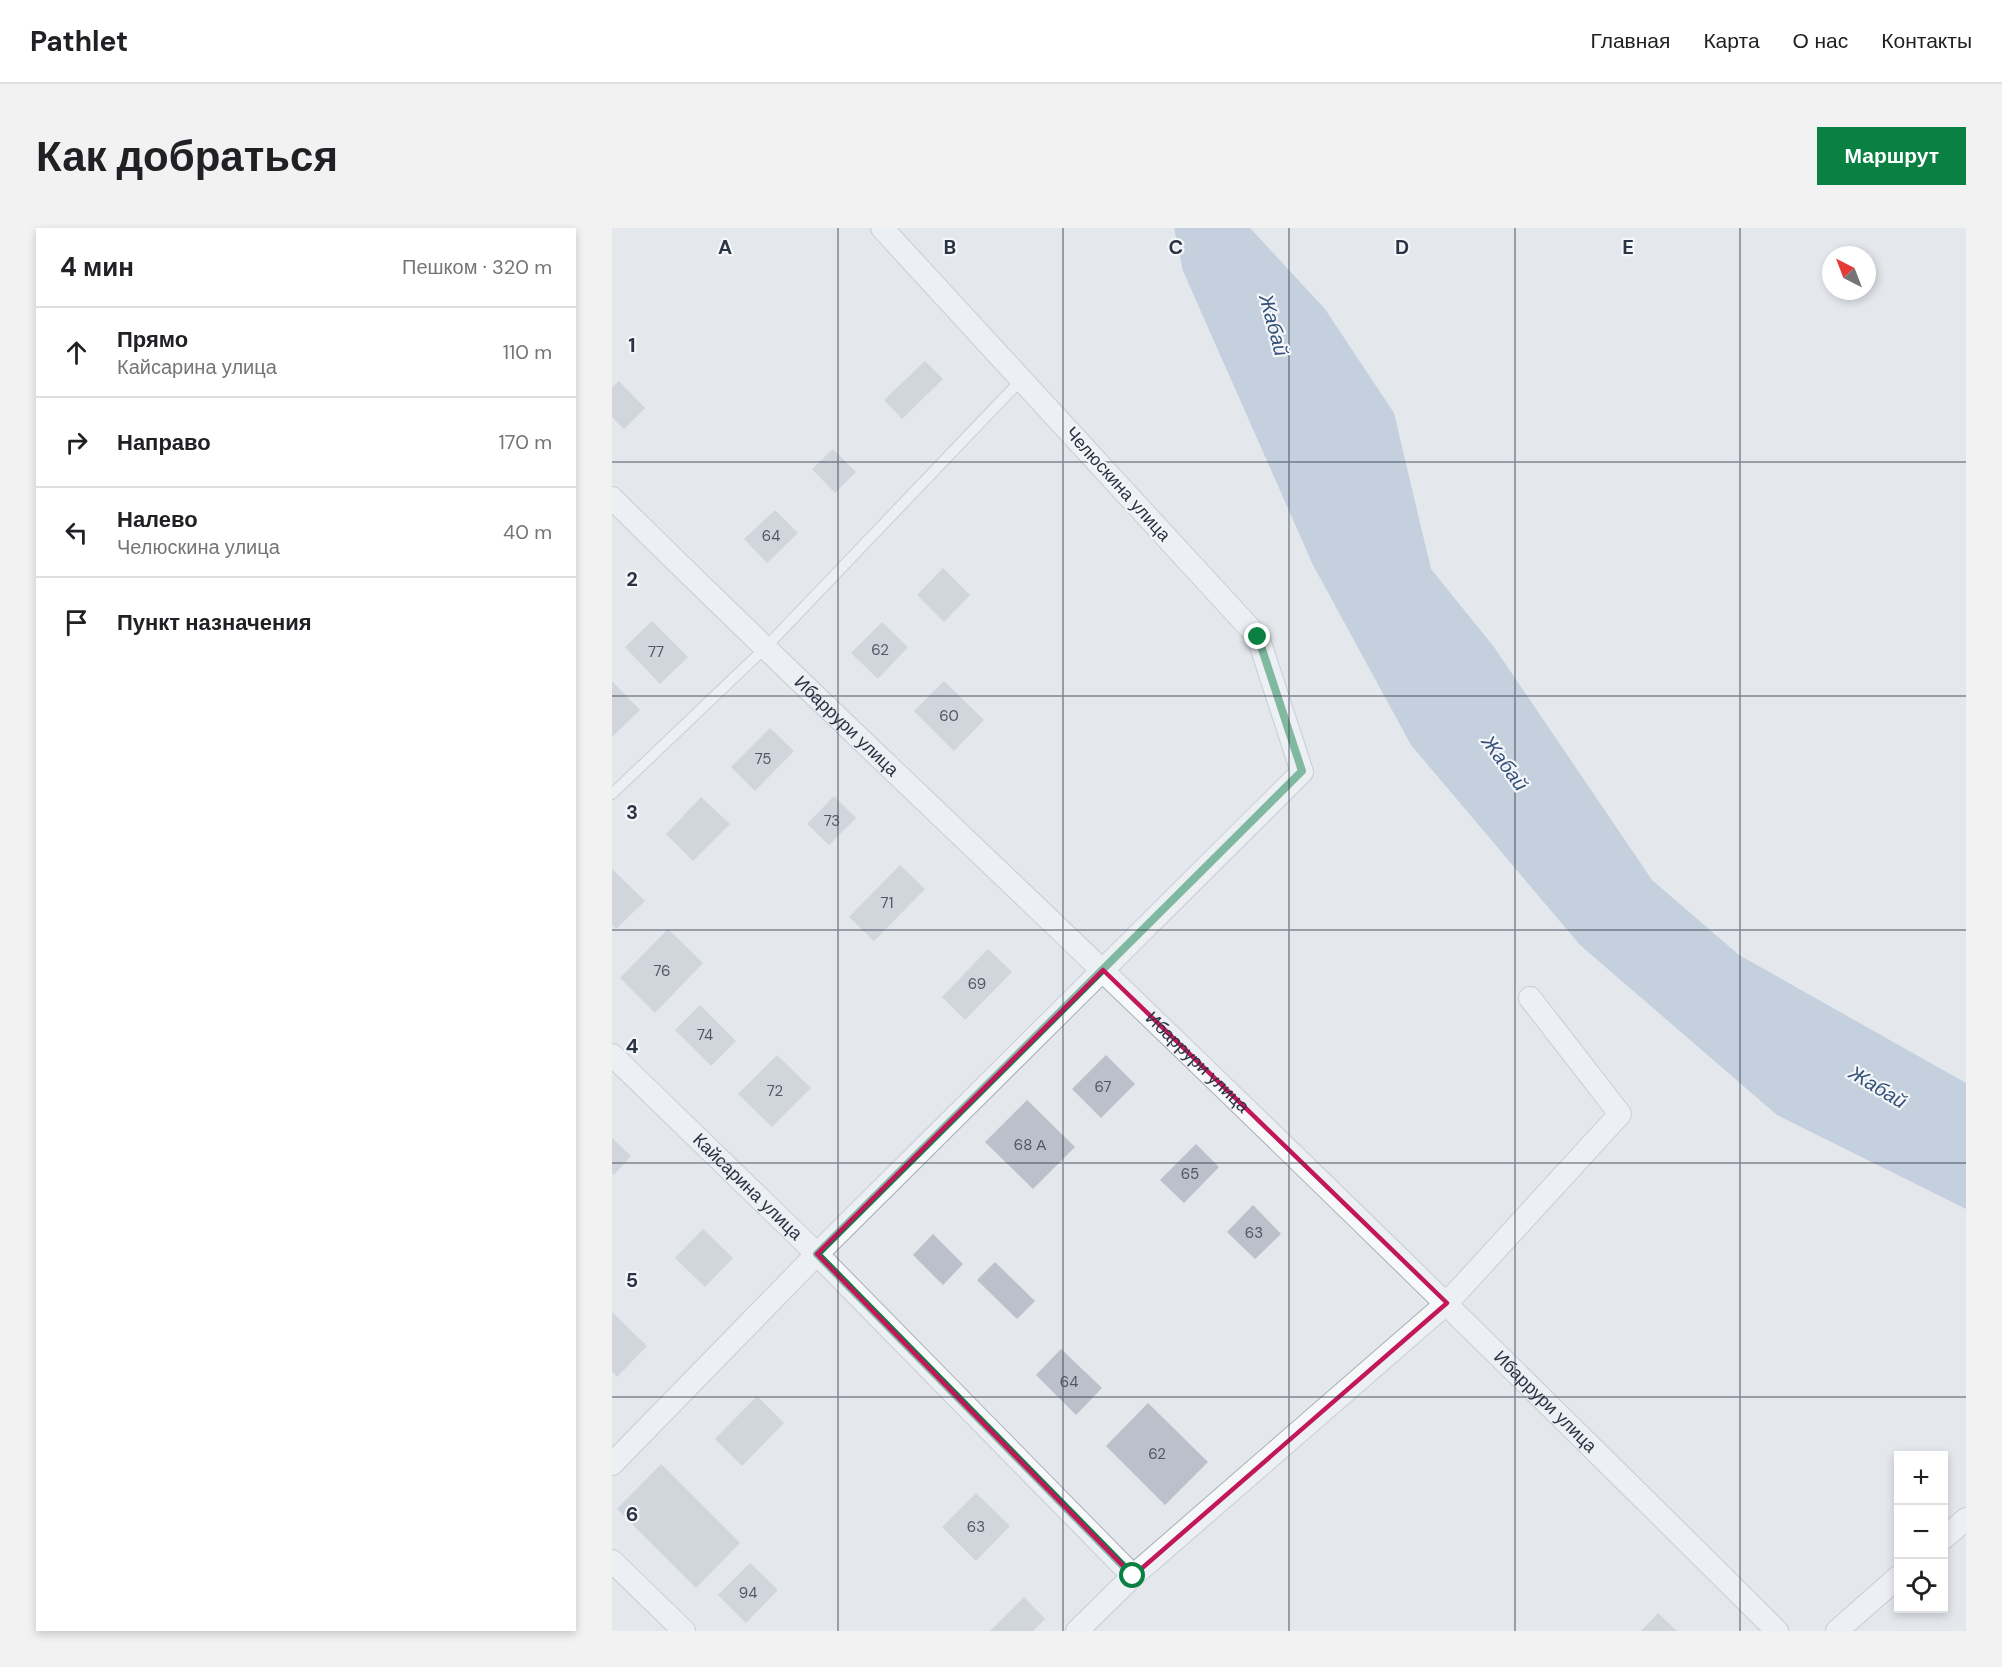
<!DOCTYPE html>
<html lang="ru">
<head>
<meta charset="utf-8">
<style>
  :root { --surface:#fff; --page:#f2f2f2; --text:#202124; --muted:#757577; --line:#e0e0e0; --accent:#0b8043 }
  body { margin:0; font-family:"DM Sans",sans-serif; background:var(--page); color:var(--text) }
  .controls { position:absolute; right:18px; bottom:18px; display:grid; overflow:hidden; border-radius:0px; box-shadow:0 3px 9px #0003 }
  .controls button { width:54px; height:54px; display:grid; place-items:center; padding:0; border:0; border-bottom:2px solid var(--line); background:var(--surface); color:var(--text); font:30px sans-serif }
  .compass { position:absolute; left:1210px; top:18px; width:54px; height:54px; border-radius:50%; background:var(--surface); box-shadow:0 3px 9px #0003; rotate:318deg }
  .stop { position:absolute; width:18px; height:18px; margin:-14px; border:4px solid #0b8043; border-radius:50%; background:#fff }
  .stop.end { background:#0b8043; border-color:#fff; box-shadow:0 2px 6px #0008 }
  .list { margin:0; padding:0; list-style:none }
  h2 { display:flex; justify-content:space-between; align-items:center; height:78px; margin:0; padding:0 24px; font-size:26px }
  h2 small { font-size:20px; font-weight:400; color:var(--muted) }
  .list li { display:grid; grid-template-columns:39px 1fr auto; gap:18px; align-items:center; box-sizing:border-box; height:90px; padding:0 24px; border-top:2px solid var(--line) }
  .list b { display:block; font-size:22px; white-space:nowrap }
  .list p { margin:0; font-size:20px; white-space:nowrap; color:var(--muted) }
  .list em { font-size:20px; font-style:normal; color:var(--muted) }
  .icon { flex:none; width:33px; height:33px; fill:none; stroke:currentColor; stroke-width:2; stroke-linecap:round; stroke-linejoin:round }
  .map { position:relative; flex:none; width:1354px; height:1403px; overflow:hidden; border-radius:0px }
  header { display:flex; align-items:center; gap:36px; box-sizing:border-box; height:84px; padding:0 30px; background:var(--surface); border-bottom:2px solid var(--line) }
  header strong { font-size:28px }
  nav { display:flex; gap:33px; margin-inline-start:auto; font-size:21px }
  .intro { display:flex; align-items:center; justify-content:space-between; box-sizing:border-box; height:144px; padding:0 36px }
  h1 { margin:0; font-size:42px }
  .button { padding:15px 27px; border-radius:0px; background:var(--accent); color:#fff; font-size:21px; font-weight:700 }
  main { display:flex; gap:36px; padding:0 36px }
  aside { flex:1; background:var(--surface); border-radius:0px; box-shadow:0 3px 9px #0003 }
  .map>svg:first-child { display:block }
  .water { fill:#9fb4cc }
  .building { fill:#bbc0ca }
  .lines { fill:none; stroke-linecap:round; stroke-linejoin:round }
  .service-casing { stroke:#a9aeb7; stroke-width:12 }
  .minor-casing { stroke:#a9aeb7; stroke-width:24 }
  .service { stroke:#f7f8fa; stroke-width:10 }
  .minor { stroke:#f7f8fa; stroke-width:22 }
  .route { stroke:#0b8043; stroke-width:8 }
  .marked { fill:none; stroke:#c2185b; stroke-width:4.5; stroke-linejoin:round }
  .grid { fill:none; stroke:#2b3445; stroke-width:1.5; stroke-opacity:0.55 }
  .labels { text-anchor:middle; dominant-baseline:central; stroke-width:4.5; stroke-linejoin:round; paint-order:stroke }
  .number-label { font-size:15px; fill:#4f5766 }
  .street-label { font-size:18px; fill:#2b3445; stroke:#f4f6f9 }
  .water-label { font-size:20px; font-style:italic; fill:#34527a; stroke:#f4f6f9 }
  .grid-label { font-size:20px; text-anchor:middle; font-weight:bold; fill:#2b3445; stroke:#f4f6f9; stroke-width:4.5; stroke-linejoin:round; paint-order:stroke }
</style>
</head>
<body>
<header>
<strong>Pathlet</strong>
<nav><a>Главная</a><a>Карта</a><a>О нас</a><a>Контакты</a></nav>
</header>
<div class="intro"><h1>Как добраться</h1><a class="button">Маршрут</a></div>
<main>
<aside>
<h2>4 мин<small>Пешком · 320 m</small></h2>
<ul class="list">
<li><svg class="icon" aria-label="ahead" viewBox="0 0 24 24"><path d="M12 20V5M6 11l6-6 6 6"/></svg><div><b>Прямо</b><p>Кайсарина улица</p></div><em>110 m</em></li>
<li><svg class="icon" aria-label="right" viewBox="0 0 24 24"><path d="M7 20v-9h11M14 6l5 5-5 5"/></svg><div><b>Направо</b></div><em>170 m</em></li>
<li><svg class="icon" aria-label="left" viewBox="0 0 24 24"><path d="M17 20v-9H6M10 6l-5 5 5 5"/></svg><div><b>Налево</b><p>Челюскина улица</p></div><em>40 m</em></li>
<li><svg class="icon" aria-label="arrive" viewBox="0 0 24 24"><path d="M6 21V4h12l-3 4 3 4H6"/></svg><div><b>Пункт назначения</b></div></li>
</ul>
</aside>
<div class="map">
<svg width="1354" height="1403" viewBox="0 0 1354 1403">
  <rect width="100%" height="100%" fill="#e4e7ec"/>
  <path class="water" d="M562,0H638L713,81L782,185L819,341L882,419L1040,652L1127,727L1354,855V981L1165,887L968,717L799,517L701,337L571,43Z"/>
  <path class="building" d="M313,133L331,151L290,191L272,172Z
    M7,153L33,180L12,201L0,189V159Z
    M221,221L244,244L223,265L200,241Z
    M163,282L186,305L155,335L132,311Z
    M331,340L358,367L332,394L305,367Z
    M40,393L76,429L48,456L13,419Z
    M270,394L296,419L266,451L239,425Z
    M0,453L28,482L0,509Z
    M332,453L372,492L342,523L302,483Z
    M158,500L182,523L143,563L119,539Z
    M222,568L244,590L217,617L195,596Z
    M89,569L118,596L81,633L54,606Z
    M288,637L313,661L262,713L237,689Z
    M0,641L33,673L4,701L0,697Z
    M56,701L91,735L43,785L8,750Z
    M376,721L400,744L353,792L330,769Z
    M88,777L124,813L99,838L63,802Z
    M165,827L199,860L160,899L126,866Z
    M494,827L523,856L489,890L460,861Z
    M415,872L463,919L421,961L373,914Z
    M0,910L19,928L2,947L0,945Z
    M584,916L607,939L572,975L548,952Z
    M641,977L669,1006L643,1031L615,1004Z
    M91,1001L121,1030L93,1059L63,1030Z
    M321,1006L351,1036L331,1057L301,1027Z
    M383,1034L423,1073L405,1091L365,1052Z
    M0,1084L35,1118L5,1149L0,1143Z
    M449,1121L490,1160L464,1187L424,1147Z
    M145,1168L172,1195L130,1238L103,1211Z
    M536,1175L596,1234L553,1277L494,1218Z
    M49,1236L128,1315L84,1360L5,1281Z
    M364,1265L398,1298L364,1333L330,1299Z
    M138,1335L166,1362L134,1395L106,1367Z
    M412,1369L433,1391L421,1403H378Z
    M1046,1385L1065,1403H1029Z"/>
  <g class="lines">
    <defs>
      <path id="service" d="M0,566L152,421L410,151"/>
      <g id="minor">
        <path id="s1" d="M0,270C162,431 329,587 494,746C720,963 943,1182 1165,1403"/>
        <path id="s2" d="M0,827L205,1026L521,1348"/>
        <path d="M0,1236L205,1026L690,544L646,409L270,0"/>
        <path d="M1332,1310L1354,1291"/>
        <path d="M0,1333L72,1403"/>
        <path d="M465,1403L521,1348L835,1075L1008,886L918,770"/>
        <path d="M1225,1403L1286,1349"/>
      </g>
    </defs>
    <use href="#service" class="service-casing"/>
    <use href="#minor" class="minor-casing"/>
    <use href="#service" class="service"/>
    <use href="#minor" class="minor"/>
  </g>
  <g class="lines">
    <path class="route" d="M521,1348L205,1026L690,543L646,409"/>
  </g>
  <path d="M0 0H1354V1403H0ZM491,742L835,1075L521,1348L205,1026Z" fill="#e4e7ec" fill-opacity=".55" fill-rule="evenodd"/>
  <path class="marked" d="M491,742L835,1075L521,1348L205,1026Z"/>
  <path class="grid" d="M226,0V1403M451,0V1403M677,0V1403M903,0V1403M1128,0V1403M0,234H1354M0,468H1354M0,702H1354M0,935H1354M0,1169H1354"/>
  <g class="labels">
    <g class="number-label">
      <text x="159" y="308">64</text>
      <text x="268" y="422">62</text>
      <text x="44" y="424">77</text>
      <text x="337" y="488">60</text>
      <text x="151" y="531">75</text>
      <text x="220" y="593">73</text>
      <text x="275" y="675">71</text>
      <text x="50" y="743">76</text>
      <text x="365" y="756">69</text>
      <text x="93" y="807">74</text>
      <text x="491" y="859">67</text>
      <text x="163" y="863">72</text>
      <text x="418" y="917">68 А</text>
      <text x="578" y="946">65</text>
      <text x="642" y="1005">63</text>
      <text x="457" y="1154">64</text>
      <text x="545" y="1226">62</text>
      <text x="364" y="1299">63</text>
      <text x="136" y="1365">94</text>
    </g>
    <g class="street-label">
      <text transform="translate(506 256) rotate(48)">Челюскина улица</text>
      <text stroke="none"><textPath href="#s1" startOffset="327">Ибаррури улица</textPath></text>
      <text stroke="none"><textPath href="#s1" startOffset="813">Ибаррури улица</textPath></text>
      <text stroke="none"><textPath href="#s2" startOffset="189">Кайсарина улица</textPath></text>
      <text stroke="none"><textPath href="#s1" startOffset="1299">Ибаррури улица</textPath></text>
    </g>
    <g class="water-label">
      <text transform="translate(662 97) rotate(75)">Жабай</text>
      <text transform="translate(893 535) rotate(54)">Жабай</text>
      <text transform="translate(1266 859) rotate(31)">Жабай</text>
    </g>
  </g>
  <g class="grid-label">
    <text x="113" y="26">A</text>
    <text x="338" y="26">B</text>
    <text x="564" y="26">C</text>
    <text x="790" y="26">D</text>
    <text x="1016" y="26">E</text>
    <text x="20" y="124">1</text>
    <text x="20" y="358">2</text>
    <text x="20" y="591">3</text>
    <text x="20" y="825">4</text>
    <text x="20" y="1059">5</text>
    <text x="20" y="1293">6</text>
  </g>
</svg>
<div class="controls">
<button>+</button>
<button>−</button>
<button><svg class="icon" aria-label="locate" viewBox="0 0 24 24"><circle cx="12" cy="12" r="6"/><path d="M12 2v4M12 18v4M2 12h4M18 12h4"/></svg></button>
</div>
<svg class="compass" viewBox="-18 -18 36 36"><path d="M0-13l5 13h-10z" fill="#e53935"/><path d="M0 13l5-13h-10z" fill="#757577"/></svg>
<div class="stop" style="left:521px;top:1348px"></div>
<div class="stop end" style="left:646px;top:409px"></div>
</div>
</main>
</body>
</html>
